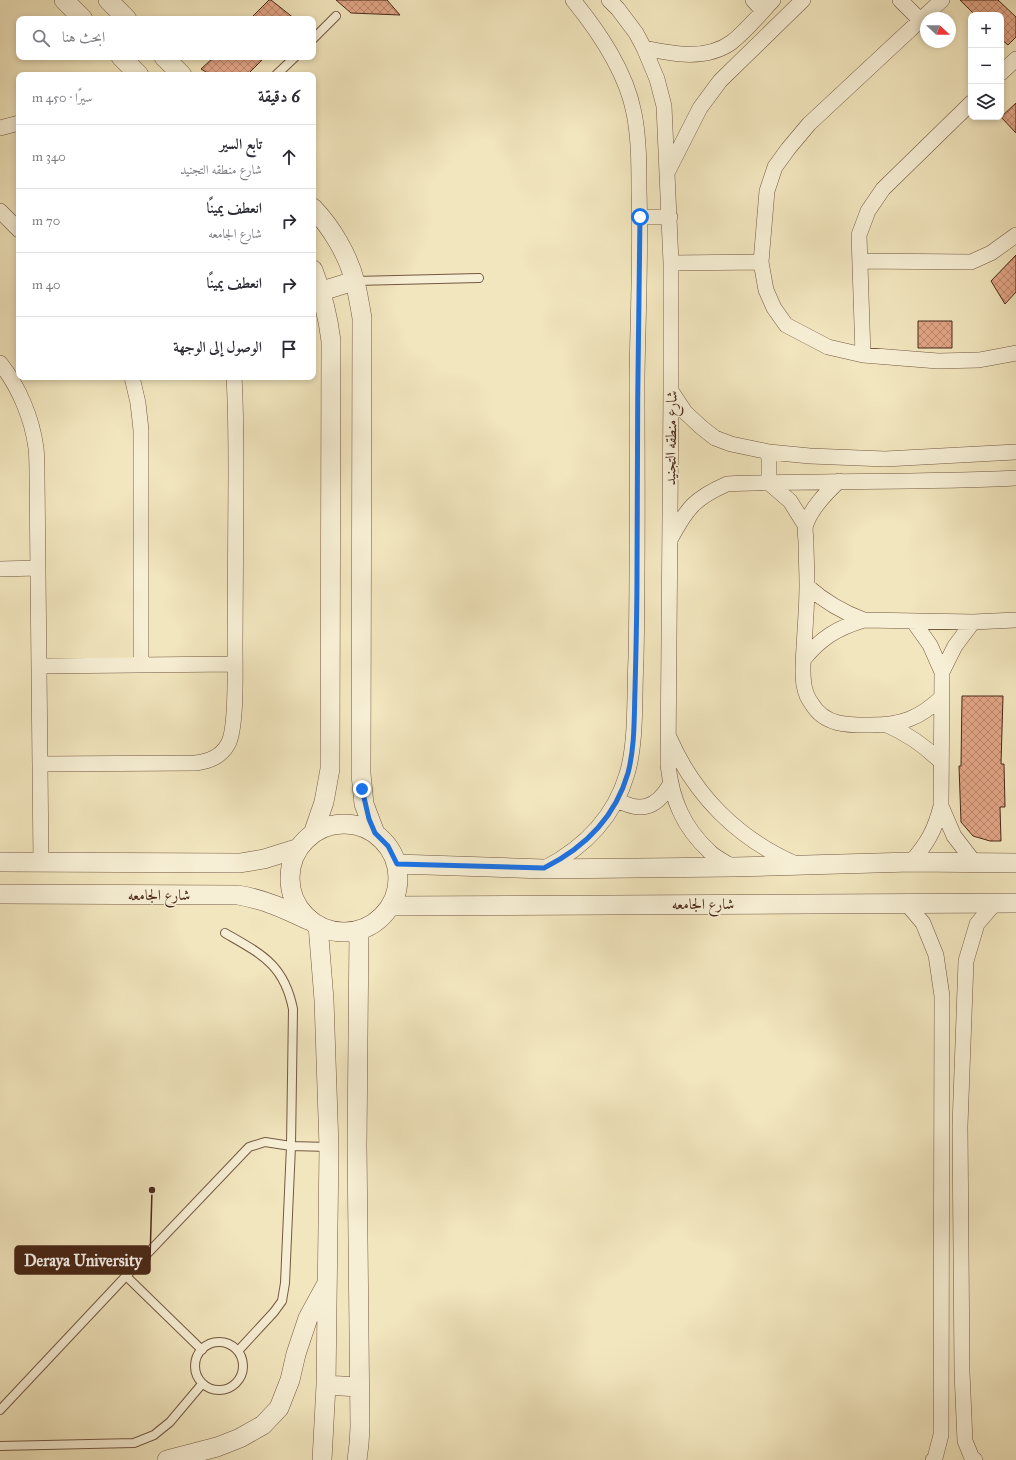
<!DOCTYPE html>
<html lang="ar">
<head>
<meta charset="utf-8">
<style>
  :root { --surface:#fff; --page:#f7f7f7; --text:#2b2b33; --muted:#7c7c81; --line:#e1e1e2 }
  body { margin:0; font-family:"IM FELL Great Primer",Amiri,serif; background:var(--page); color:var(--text); direction:rtl }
  .controls { position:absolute; right:12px; top:12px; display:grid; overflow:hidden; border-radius:8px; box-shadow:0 2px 6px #0003 }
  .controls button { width:36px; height:36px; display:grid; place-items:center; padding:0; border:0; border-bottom:1px solid var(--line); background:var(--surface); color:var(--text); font:20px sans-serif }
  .compass { position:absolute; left:920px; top:12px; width:36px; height:36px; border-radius:50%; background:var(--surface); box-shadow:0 2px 6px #0003; rotate:111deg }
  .stop { position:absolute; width:12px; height:12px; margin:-9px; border:3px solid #1a73e8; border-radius:50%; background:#fff }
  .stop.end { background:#1a73e8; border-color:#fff; box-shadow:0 1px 4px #0008 }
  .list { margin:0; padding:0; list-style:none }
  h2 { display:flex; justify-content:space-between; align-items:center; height:52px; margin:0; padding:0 16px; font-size:17px }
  h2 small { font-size:13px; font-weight:400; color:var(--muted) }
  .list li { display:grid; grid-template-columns:26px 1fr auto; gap:12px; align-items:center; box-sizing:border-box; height:64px; padding:0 16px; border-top:1px solid var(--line) }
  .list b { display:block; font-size:15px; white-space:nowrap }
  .list p { margin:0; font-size:13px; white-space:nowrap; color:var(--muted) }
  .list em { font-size:13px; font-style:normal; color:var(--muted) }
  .icon { flex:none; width:22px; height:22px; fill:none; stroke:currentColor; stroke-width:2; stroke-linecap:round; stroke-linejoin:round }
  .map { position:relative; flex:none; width:1016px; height:1460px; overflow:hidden; direction:ltr }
  .search { position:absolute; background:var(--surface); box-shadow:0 2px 6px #0003; left:16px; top:16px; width:300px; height:44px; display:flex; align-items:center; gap:10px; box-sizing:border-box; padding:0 14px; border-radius:8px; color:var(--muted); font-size:15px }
  .panel { position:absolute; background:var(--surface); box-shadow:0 2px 6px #0003; left:16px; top:72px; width:300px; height:308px; border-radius:8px; direction:rtl }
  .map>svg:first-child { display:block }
  .building { fill:url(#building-cross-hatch); stroke:#492818 }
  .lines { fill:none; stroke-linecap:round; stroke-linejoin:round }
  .service-casing { stroke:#735842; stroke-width:10 }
  .minor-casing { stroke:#735842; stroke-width:16 }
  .tertiary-casing { stroke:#735842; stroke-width:20 }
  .service { stroke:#f7efd5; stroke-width:8 }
  .minor { stroke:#f7efd5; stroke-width:15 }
  .tertiary { stroke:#f7efd5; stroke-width:19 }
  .route { stroke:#1a73e8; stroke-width:5 }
  .labels { text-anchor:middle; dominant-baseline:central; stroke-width:3; stroke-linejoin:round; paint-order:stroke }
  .street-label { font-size:15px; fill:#492818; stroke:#f7efd5 }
  .leader { fill:none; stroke:#492818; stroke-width:1.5 }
  .callout-dot { fill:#492818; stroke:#f7efd5; stroke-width:1.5 }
  .callout { fill:#492818; stroke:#492818; stroke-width:1.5 }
  .callout-label { font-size:16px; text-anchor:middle; font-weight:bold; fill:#fff }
</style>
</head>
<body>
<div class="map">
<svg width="1016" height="1460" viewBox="0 0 1016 1460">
  <defs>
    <pattern id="building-cross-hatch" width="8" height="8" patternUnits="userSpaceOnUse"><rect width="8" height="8" fill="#e3a687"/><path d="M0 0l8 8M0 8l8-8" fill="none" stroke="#ba876d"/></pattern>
  </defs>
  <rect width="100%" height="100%" fill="#f2e6be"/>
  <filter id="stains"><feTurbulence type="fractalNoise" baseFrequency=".005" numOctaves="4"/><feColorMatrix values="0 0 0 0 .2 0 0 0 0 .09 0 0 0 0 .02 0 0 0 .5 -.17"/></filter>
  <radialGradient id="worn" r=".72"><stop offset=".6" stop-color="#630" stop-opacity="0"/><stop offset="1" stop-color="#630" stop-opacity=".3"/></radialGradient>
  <path class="building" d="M269,0H271L295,19H250Z
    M336,0H387L400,15L351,13Z
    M960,0H998L1016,17V37L1008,45L1001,39V15H975Z
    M214,57H265L247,75H211L201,69Z
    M1016,103V133L1001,117Z
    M1016,255V292L1005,304L991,281Z
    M918,321H952V348H918Z
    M962,696H1003L1001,764H1004L1005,807H1000L1001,841H990L973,836L961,822L959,766H961Z"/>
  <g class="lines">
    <defs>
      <path id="service" d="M313,39L336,16
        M276,75L295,57
        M355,281L479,278
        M225,933C261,954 284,964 293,1009L291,1146L285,1283L282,1301L274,1312L238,1351
        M126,1276L249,1147L265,1142L291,1146L329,1147
        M195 1366a24 24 0 1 1 48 0a24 24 0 1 1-48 0Z
        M0,1410L126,1276L202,1350
        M0,1446L134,1443L154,1435L170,1422L202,1384"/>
      <path id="minor" d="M609,0L618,9L636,33L644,48L657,79L664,106L671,263V391L668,765C672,800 683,827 710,852C716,858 725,862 733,867
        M753,0L763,11
        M900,0L920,20
        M942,0L809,124L788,149L775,167L767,191L761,262L766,290L774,308L786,325L828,347L863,355L938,361L979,360L1016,353
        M644,48C673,54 706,61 732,42C747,30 760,14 773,0
        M1001,73L1016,59
        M0,128L19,123
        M668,171L700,108L720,81L803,0
        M0,211L19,230
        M640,217H670
        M860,261L971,262L991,253L1016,235
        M671,263L761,262
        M863,355L859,235L868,211L883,189L971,103
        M0,363C19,387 32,418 36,448C37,457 37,466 37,476L41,862
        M132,377L138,403L141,430V665
        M671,391L685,412L701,427L715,438L731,444L769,452L810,456L885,459L1016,452
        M769,452V483L790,501L805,525
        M839,481C826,493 812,507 806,524C804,529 806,537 806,542C806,556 807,570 807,585C807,606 805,627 804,648C803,660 802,673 804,685C805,691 808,699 812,704C825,726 849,725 871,725C902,725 920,718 942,697
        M671,538C687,508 695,498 727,484C823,480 920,483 1016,478
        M0,569L38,568
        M807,586C824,601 842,612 864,620
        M913,621L930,645L942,672
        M803,660C821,638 837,628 864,620L973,622L1016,620
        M39,666L235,664
        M887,725C908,734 925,746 941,762
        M669,737C694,795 738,839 796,864
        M40,764L196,763C209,761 221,757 228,744C237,729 235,665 235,645C235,588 236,531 236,474C236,442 236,409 234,377
        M617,800C641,813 656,808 670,785
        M941,806L954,836L974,862
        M911,862C927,844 935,830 941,806L942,672L955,646L973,622
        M545,868C585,847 614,818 627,774C637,741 634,693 636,659C638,564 637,470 637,376C638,315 641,253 639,191C639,165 639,138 634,113C626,71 599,32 573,0
        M906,903L923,923L936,955L942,996L941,1435L935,1458L933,1460
        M975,1460L972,1458L965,1441L962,1372L960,1126L966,961L977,924L995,903"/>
      <path id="tertiary" d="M64,0L83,19
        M108,0L127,19
        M121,57L139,75
        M164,57L182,75
        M313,208C332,228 348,255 355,282C358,294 360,306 362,318L361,774L364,804L375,833
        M313,270C322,293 328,316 331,341L330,769L324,802L313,834
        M322,291L354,281
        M290 878a54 54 0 1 1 108 0a54 54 0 1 1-108 0Z
        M0,862L240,863L264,859L299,848
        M397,864L544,869L733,867L911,862L1016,863
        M0,894L238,895C263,899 285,909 308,920
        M391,906L1016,903
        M318,925L324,1000L329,1147L326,1385L322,1460
        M326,1385L358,1387
        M167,1460L217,1447L240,1438L263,1425L279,1408L290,1380L296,1354L308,1318L326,1285
        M357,1460L359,1444L360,1427L357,1145L359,930"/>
    </defs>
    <use href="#service" class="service-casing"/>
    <use href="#minor" class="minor-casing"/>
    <use href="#tertiary" class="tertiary-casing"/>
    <use href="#service" class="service"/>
    <use href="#minor" class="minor"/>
    <use href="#tertiary" class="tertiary"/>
  </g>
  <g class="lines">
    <path class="route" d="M362,789L369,819L375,833L388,846L397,864L544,868C584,848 615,818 628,773C635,746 634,718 635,690C636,651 637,612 637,573C637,454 638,336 640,217"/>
  </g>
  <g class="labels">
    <g class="street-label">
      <text transform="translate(671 438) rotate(-89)">شارع منطقه التجنيد</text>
      <text x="159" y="895">شارع الجامعه</text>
      <text x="703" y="904">شارع الجامعه</text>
    </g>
  </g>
  <path class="leader" d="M152 1190L150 1260"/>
  <circle class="callout-dot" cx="152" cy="1190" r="4"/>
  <rect class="callout" x="15" y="1246" width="135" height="28" rx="4"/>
  <g class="callout-label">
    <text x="83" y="1266">Deraya University</text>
  </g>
  <rect width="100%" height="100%" filter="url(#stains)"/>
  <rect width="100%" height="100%" fill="url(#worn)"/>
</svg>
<div class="controls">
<button>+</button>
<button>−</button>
<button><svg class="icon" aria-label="layers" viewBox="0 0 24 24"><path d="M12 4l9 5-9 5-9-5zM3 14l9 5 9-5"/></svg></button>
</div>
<svg class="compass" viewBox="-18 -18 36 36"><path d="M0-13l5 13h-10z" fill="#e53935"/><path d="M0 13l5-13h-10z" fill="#7c7c81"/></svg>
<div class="stop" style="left:640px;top:217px"></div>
<div class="stop end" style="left:362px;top:789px"></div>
<div class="search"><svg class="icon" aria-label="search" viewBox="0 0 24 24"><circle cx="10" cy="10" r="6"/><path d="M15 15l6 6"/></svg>ابحث هنا</div>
<section class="panel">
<h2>6 دقيقة<small>سيرًا · 450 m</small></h2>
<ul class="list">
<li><svg class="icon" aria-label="ahead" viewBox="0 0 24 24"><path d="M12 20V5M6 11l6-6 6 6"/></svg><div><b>تابع السير</b><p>شارع منطقه التجنيد</p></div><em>340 m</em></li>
<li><svg class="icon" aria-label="right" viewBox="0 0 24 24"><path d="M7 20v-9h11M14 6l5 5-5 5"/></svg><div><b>انعطف يمينًا</b><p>شارع الجامعه</p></div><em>70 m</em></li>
<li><svg class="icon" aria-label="right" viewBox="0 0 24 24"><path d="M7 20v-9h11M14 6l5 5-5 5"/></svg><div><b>انعطف يمينًا</b></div><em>40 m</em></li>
<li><svg class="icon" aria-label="arrive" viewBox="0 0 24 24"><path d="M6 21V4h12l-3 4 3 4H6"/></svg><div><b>الوصول إلى الوجهة</b></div></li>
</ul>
</section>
</div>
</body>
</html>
